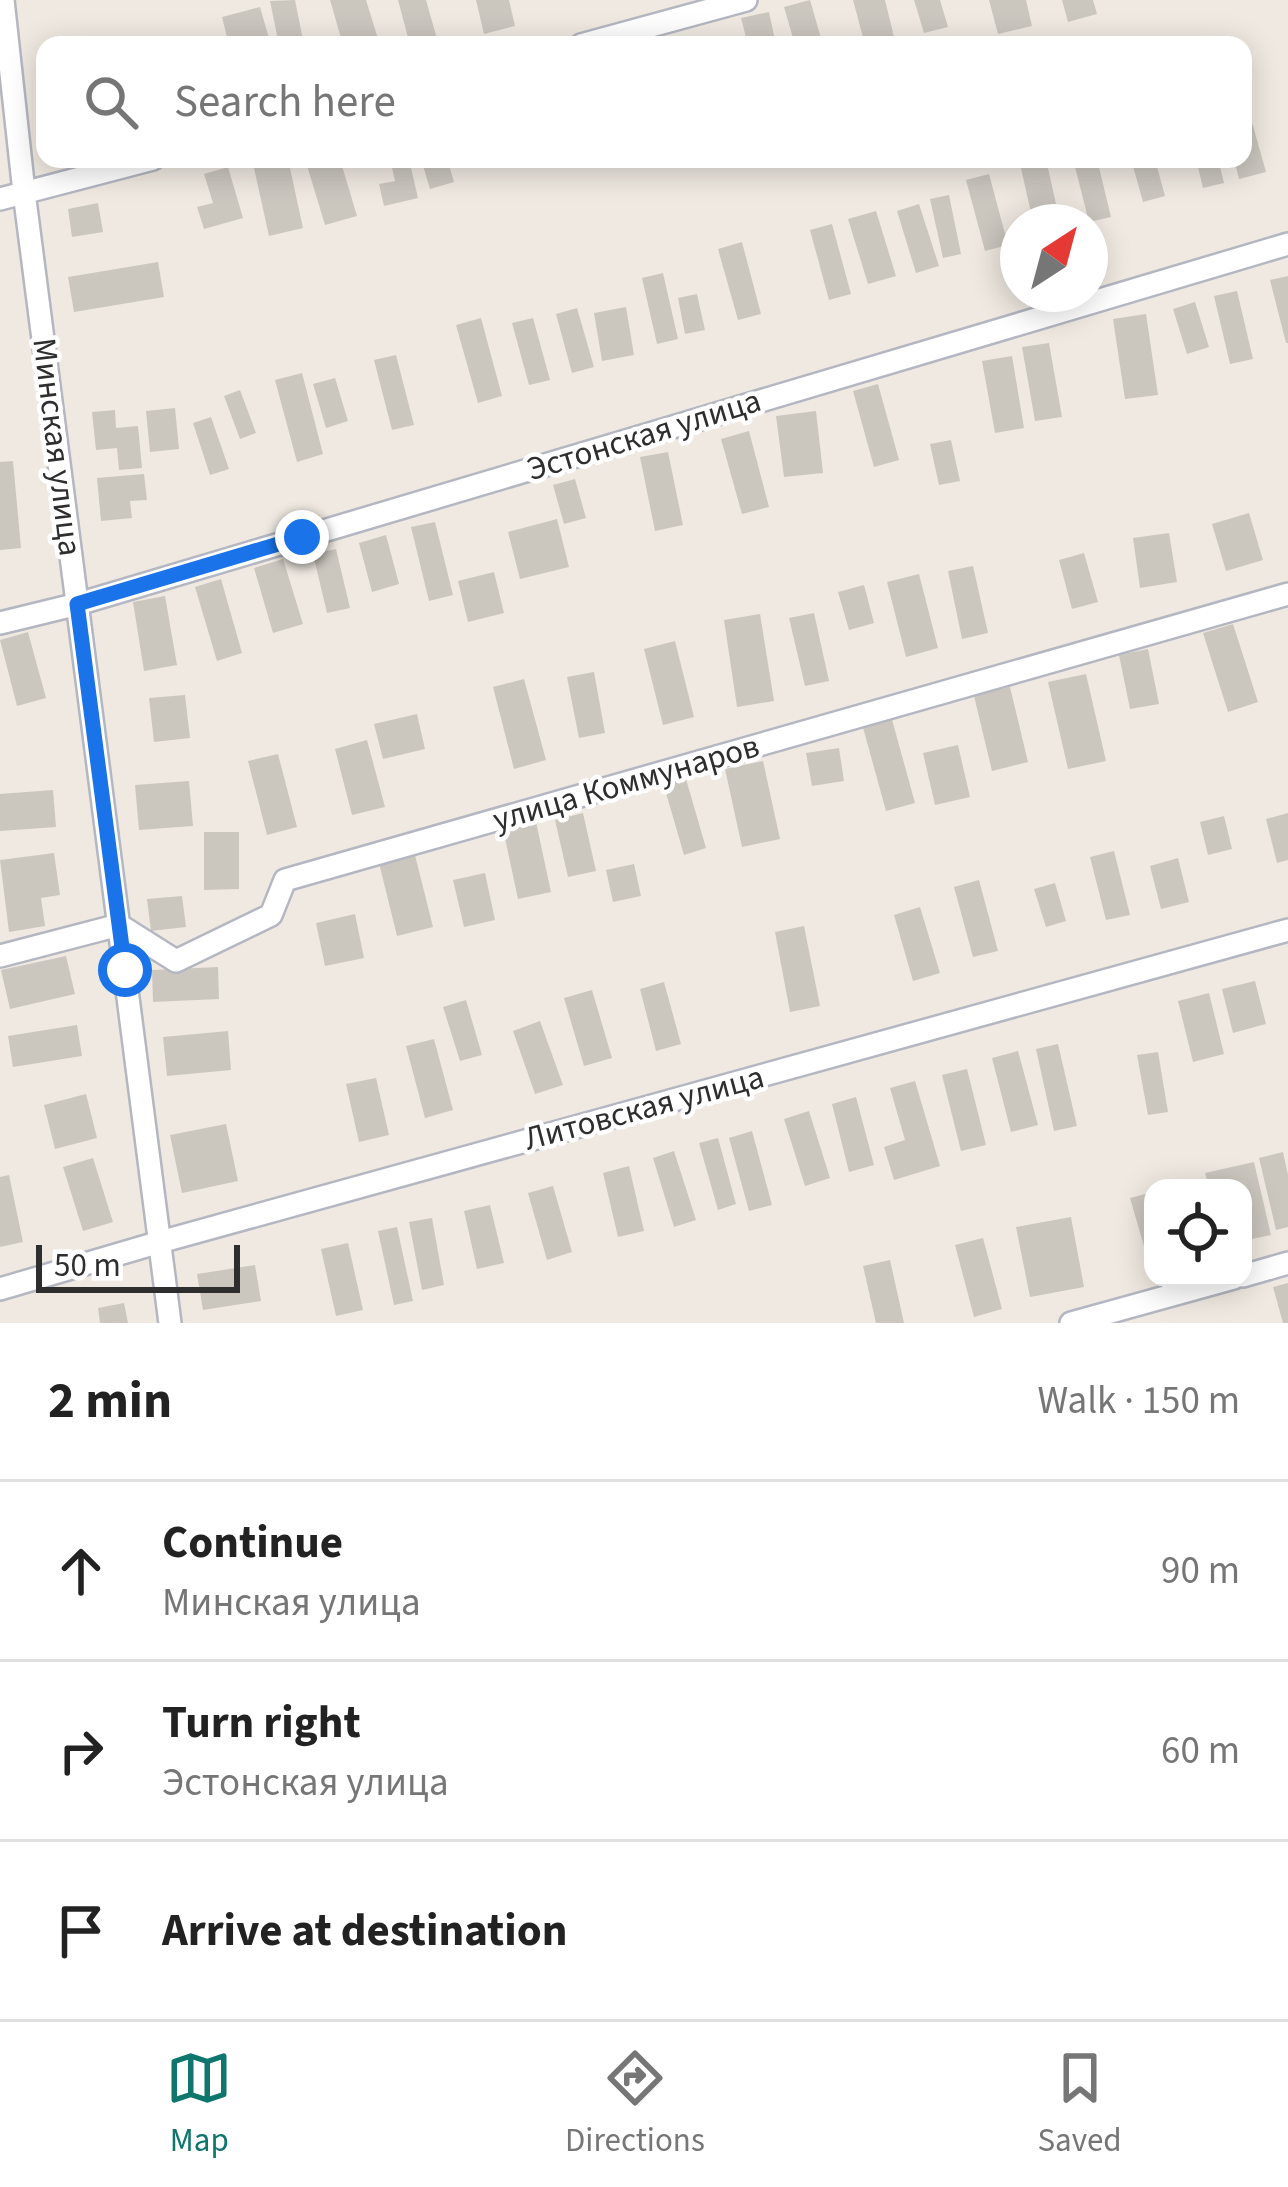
<!DOCTYPE html>
<html lang="en">
<head>
<meta charset="utf-8">
<style>
  :root { --surface:#fff; --page:#f6f6f6; --text:#222; --muted:#767676; --line:#e0e0e0; --accent:#0f766e }
  body { margin:0; font-family:"Source Sans 3",sans-serif; background:var(--page); color:var(--text) }
  .controls { position:absolute; right:36px; bottom:36px; display:grid; overflow:hidden; border-radius:24px; box-shadow:0 6px 30px #0003 }
  .controls button { width:108px; height:108px; display:grid; place-items:center; padding:0; border:0; border-bottom:3px solid var(--line); background:var(--surface); color:var(--text); font:60px sans-serif }
  .compass { position:absolute; left:1000px; top:204px; width:108px; height:108px; border-radius:50%; background:var(--surface); box-shadow:0 6px 30px #0003; rotate:36deg }
  .scale { position:absolute; left:36px; bottom:30px; width:204px; box-sizing:border-box; padding-left:12px; border:6px solid #2e2e2e; border-top:0; font-size:33px; line-height:42px; white-space:nowrap; color:#2e2e2e; -webkit-text-stroke:9px #fff; paint-order:stroke }
  .stop { position:absolute; width:36px; height:36px; margin:-27px; border:9px solid #1a73e8; border-radius:50%; background:#fff }
  .stop.end { background:#1a73e8; border-color:#fff; box-shadow:0 3px 12px #0008 }
  .list { margin:0; padding:0; list-style:none }
  h2 { display:flex; justify-content:space-between; align-items:center; height:156px; margin:0; padding:0 48px; font-size:51px }
  h2 small { font-size:39px; font-weight:400; color:var(--muted) }
  .list li { display:grid; grid-template-columns:78px 1fr auto; gap:36px; align-items:center; box-sizing:border-box; height:180px; padding:0 48px; border-top:3px solid var(--line) }
  .list b { display:block; font-size:45px; white-space:nowrap }
  .list p { margin:0; font-size:39px; white-space:nowrap; color:var(--muted) }
  .list em { font-size:39px; font-style:normal; color:var(--muted) }
  .icon { flex:none; width:66px; height:66px; fill:none; stroke:currentColor; stroke-width:2; stroke-linecap:round; stroke-linejoin:round }
  .map { position:relative; flex:none; width:1288px; height:1323px; overflow:hidden }
  .search { position:absolute; background:var(--surface); box-shadow:0 6px 30px #0003; left:36px; right:36px; top:36px; height:132px; display:flex; align-items:center; gap:30px; box-sizing:border-box; padding:0 42px; border-radius:24px; color:var(--muted); font-size:45px }
  .sheet { height:696px; background:var(--surface) }
  nav { display:flex; justify-content:space-around; align-items:center; box-sizing:border-box; height:168px; border-top:3px solid var(--line); background:var(--surface); font-size:33px; color:var(--muted) }
  nav a { display:grid; justify-items:center; gap:6px }
  nav .on { color:var(--accent) }
  .map>svg:first-child { display:block }
  .building { fill:#cbc7bf }
  .lines { fill:none; stroke-linecap:round; stroke-linejoin:round }
  .street-casing { stroke:#b4b7c1; stroke-width:26 }
  .street { stroke:#fff; stroke-width:21 }
  .route { stroke:#1a73e8; stroke-width:15 }
  .labels { text-anchor:middle; dominant-baseline:central; stroke-width:9; stroke-linejoin:round; paint-order:stroke }
  .street-label { font-size:33px; fill:#2e2e2e; stroke:#fff }
</style>
</head>
<body>
<div class="map">
<svg width="1288" height="1323" viewBox="0 0 1288 1323">
  <rect width="100%" height="100%" fill="#efe9e1"/>
  <path class="building" d="M295,0L304,45H279L270,1Z
    M330,0H366L380,45H343Z
    M398,0H426L437,39L410,45Z
    M476,0H509L515,26L484,34Z
    M810,0L823,45H795L784,7Z
    M853,0H885L896,45H865Z
    M914,0H940L948,27L924,33Z
    M989,0H1026L1032,26L998,34Z
    M1062,0H1093L1097,14L1068,22Z
    M260,7L271,45H229L222,17Z
    M769,12L776,45H748L741,18Z
    M1243,90L1266,172L1239,179L1234,159H1243Z
    M252,159H288L303,228L269,236Z
    M305,159H340L357,216L325,225Z
    M390,159H409L418,198L384,206L379,184L395,181Z
    M421,159H447L454,182L430,189Z
    M1019,159H1046L1060,222H1033Z
    M1073,159H1097L1111,217L1089,222Z
    M1131,159H1155L1165,196L1143,202Z
    M1196,159H1218L1224,183L1203,188Z
    M228,167L243,218L204,229L197,207L213,203L204,174Z
    M989,174L1008,245L985,251L966,180Z
    M949,195L961,254L943,258L930,199Z
    M98,203L103,232L72,237L68,209Z
    M919,204L939,266L916,273L897,211Z
    M876,211L896,276L868,284L848,219Z
    M832,224L851,294L829,300L810,230Z
    M742,242L761,314L738,320L718,249Z
    M158,262L164,297L74,312L68,277Z
    M663,273L678,339L657,344L642,278Z
    M1288,276V343H1286L1270,280Z
    M1237,291L1253,359L1230,364L1214,296Z
    M697,294L705,330L685,334L678,298Z
    M1195,302L1209,347L1187,354L1173,309Z
    M626,307L634,355L602,361L594,313Z
    M577,308L594,367L572,373L556,314Z
    M1146,314L1158,395L1125,399L1113,319Z
    M481,318L502,396L478,403L456,325Z
    M533,318L550,380L529,385L512,323Z
    M1049,343L1062,417L1035,421L1022,347Z
    M396,355L414,425L392,430L374,360Z
    M1012,356L1024,428L995,433L982,361Z
    M302,373L323,454L297,462L275,380Z
    M335,378L348,421L326,428L313,384Z
    M878,384L899,460L874,467L853,391Z
    M240,390L256,433L240,439L224,396Z
    M175,408L179,449L150,452L146,411Z
    M115,410L116,428L138,426L142,468L119,470L117,448L96,450L92,412Z
    M816,411L823,473L784,477L776,416Z
    M211,417L229,469L210,475L193,423Z
    M749,431L769,507L742,514L721,439Z
    M951,440L960,481L939,485L930,444Z
    M668,452L683,525L655,531L640,457Z
    M13,461L21,548L0,550V462Z
    M144,474L147,500L130,501L132,518L101,521L97,478Z
    M575,479L586,518L564,524L553,485Z
    M1249,513L1263,560L1226,571L1212,524Z
    M557,519L569,567L520,579L508,532Z
    M435,522L453,595L429,601L411,527Z
    M1169,533L1177,582L1140,588L1133,538Z
    M386,535L399,584L372,592L359,543Z
    M336,549L350,608L327,613L313,554Z
    M1084,553L1098,602L1072,609L1059,560Z
    M283,559L303,624L273,633L254,568Z
    M973,566L988,633L962,639L948,571Z
    M494,572L504,613L468,622L458,581Z
    M919,574L938,648L906,657L887,582Z
    M221,579L242,653L217,661L195,587Z
    M864,585L874,623L849,630L838,592Z
    M165,596L177,665L144,671L133,602Z
    M814,613L829,681L805,686L789,618Z
    M760,614L774,701L737,707L724,620Z
    M1233,624L1258,702L1228,712L1203,633Z
    M28,632L46,698L17,706L0,640Z
    M675,641L694,717L663,725L644,649Z
    M1148,649L1159,704L1130,709L1119,655Z
    M594,672L605,733L579,738L567,677Z
    M1086,674L1106,761L1068,769L1048,682Z
    M524,679L546,760L514,769L493,687Z
    M1010,687L1028,762L992,771L974,696Z
    M185,695L190,738L154,742L149,698Z
    M417,714L425,749L383,759L374,724Z
    M891,716L915,803L886,811L862,724Z
    M367,740L385,807L352,815L335,749Z
    M958,745L970,797L935,805L923,753Z
    M839,748L844,781L812,786L806,753Z
    M278,754L297,827L267,835L248,761Z
    M763,761L780,839L742,847L725,769Z
    M686,779L706,848L684,855L664,786Z
    M189,781L193,826L139,830L135,785Z
    M53,790L56,827L0,831V794Z
    M583,813L596,871L568,877L555,820Z
    M1288,813V860L1277,863L1266,819Z
    M1224,816L1232,849L1208,855L1200,822Z
    M536,822L551,892L518,899L503,829Z
    M204,832H239V889L204,890Z
    M1114,851L1130,915L1106,920L1090,857Z
    M54,853L60,895L41,898L45,926L9,932L0,860Z
    M415,855L433,927L397,936L379,863Z
    M1178,858L1189,902L1161,909L1150,866Z
    M634,864L641,896L613,902L606,870Z
    M485,873L495,920L464,927L453,880Z
    M979,880L998,951L973,957L954,887Z
    M1055,883L1066,921L1046,927L1034,889Z
    M182,896L186,927L151,931L147,899Z
    M920,907L940,973L913,981L894,915Z
    M355,914L364,958L325,966L316,923Z
    M804,926L820,1006L790,1012L775,932Z
    M66,956L75,994L10,1009L1,970Z
    M218,967L219,999L153,1002L152,970Z
    M1255,981L1266,1024L1233,1033L1222,989Z
    M664,982L681,1044L656,1051L640,989Z
    M592,990L612,1058L584,1066L564,998Z
    M1209,993L1224,1054L1193,1062L1178,1001Z
    M466,1000L482,1055L460,1061L443,1007Z
    M540,1021L563,1085L535,1094L513,1031Z
    M77,1025L82,1056L13,1067L8,1036Z
    M228,1031L231,1070L167,1076L163,1037Z
    M434,1039L453,1110L425,1118L406,1046Z
    M1058,1044L1077,1126L1054,1131L1036,1049Z
    M1018,1051L1038,1125L1011,1132L992,1058Z
    M1158,1052L1168,1112L1148,1115L1137,1055Z
    M967,1069L986,1145L961,1151L942,1075Z
    M376,1078L389,1135L359,1142L346,1084Z
    M915,1081L940,1166L894,1180L884,1147L905,1140L890,1088Z
    M86,1094L97,1138L55,1149L44,1105Z
    M856,1097L874,1165L849,1172L832,1104Z
    M809,1111L830,1178L805,1186L784,1119Z
    M226,1124L238,1181L182,1193L170,1135Z
    M752,1131L772,1205L749,1211L729,1138Z
    M718,1138L736,1204L718,1210L699,1143Z
    M674,1151L696,1220L674,1227L653,1158Z
    M1283,1152L1288,1175V1227L1276,1230L1259,1158Z
    M93,1158L113,1222L83,1231L63,1167Z
    M1254,1162L1271,1235L1243,1241V1188H1209L1205,1173Z
    M629,1166L644,1231L618,1237L603,1173Z
    M9,1175L23,1242L0,1247V1177Z
    M553,1186L572,1252L547,1260L528,1193Z
    M1153,1192V1259L1148,1260L1130,1198Z
    M490,1205L504,1263L477,1269L464,1211Z
    M1071,1217L1084,1287L1030,1297L1016,1227Z
    M432,1218L444,1285L422,1290L409,1222Z
    M397,1227L413,1301L394,1305L378,1231Z
    M983,1238L1002,1309L974,1317L955,1245Z
    M348,1243L363,1310L336,1316L321,1249Z
    M890,1260L904,1323H876L863,1266Z
    M255,1265L261,1301L203,1310L197,1274Z
    M1288,1283V1323H1283L1273,1287Z
    M124,1303L128,1323H100L98,1308Z"/>
  <g class="lines">
    <defs>
      <path id="street" d="M3,0L24,192L170,1323
        M581,45L746,0
        M0,199L153,159
        M0,623L78,604L1288,244
        M0,956L119,925L176,961L271,915L285,880L1288,594
        M1243,1276L1288,1263
        M0,1289L160,1242L1288,930
        M1071,1323L1234,1278"/>
    </defs>
    <use href="#street" class="street-casing"/>
    <use href="#street" class="street"/>
  </g>
  <g class="lines">
    <path class="route" d="M125,970L77,604L302,537"/>
  </g>
  <g class="labels">
    <g class="street-label">
      <text transform="translate(644 435) rotate(-17)">Эстонская улица</text>
      <text transform="translate(57 447) rotate(83)">Минская улица</text>
      <text transform="translate(626 783) rotate(-16)">улица Коммунаров</text>
      <text transform="translate(644 1108) rotate(-15)">Литовская улица</text>
    </g>
  </g>
</svg>
<div class="controls">
<button><svg class="icon" aria-label="locate" viewBox="0 0 24 24"><circle cx="12" cy="12" r="6"/><path d="M12 2v4M12 18v4M2 12h4M18 12h4"/></svg></button>
</div>
<svg class="compass" viewBox="-18 -18 36 36"><path d="M0-13l5 13h-10z" fill="#e53935"/><path d="M0 13l5-13h-10z" fill="#767676"/></svg>
<div class="scale">50 m</div>
<div class="stop" style="left:125px;top:970px"></div>
<div class="stop end" style="left:302px;top:537px"></div>
<div class="search"><svg class="icon" aria-label="search" viewBox="0 0 24 24"><circle cx="10" cy="10" r="6"/><path d="M15 15l6 6"/></svg>Search here</div>
</div>
<section class="sheet">
<h2>2 min<small>Walk · 150 m</small></h2>
<ul class="list">
<li><svg class="icon" aria-label="ahead" viewBox="0 0 24 24"><path d="M12 20V5M6 11l6-6 6 6"/></svg><div><b>Continue</b><p>Минская улица</p></div><em>90 m</em></li>
<li><svg class="icon" aria-label="right" viewBox="0 0 24 24"><path d="M7 20v-9h11M14 6l5 5-5 5"/></svg><div><b>Turn right</b><p>Эстонская улица</p></div><em>60 m</em></li>
<li><svg class="icon" aria-label="arrive" viewBox="0 0 24 24"><path d="M6 21V4h12l-3 4 3 4H6"/></svg><div><b>Arrive at destination</b></div></li>
</ul>
</section>
<nav>
<a class="on"><svg class="icon" aria-label="map" viewBox="0 0 24 24"><path d="M3 6l6-2 6 2 6-2v14l-6 2-6-2-6 2zM9 4v14M15 6v14"/></svg>Map</a>
<a><svg class="icon" aria-label="directions" viewBox="0 0 24 24"><path d="M12 3l9 9-9 9-9-9zM9 14v-3h6M13 9l2 2-2 2"/></svg>Directions</a>
<a><svg class="icon" aria-label="saved" viewBox="0 0 24 24"><path d="M7 4h10v16l-5-4-5 4z"/></svg>Saved</a>
</nav>
</body>
</html>
